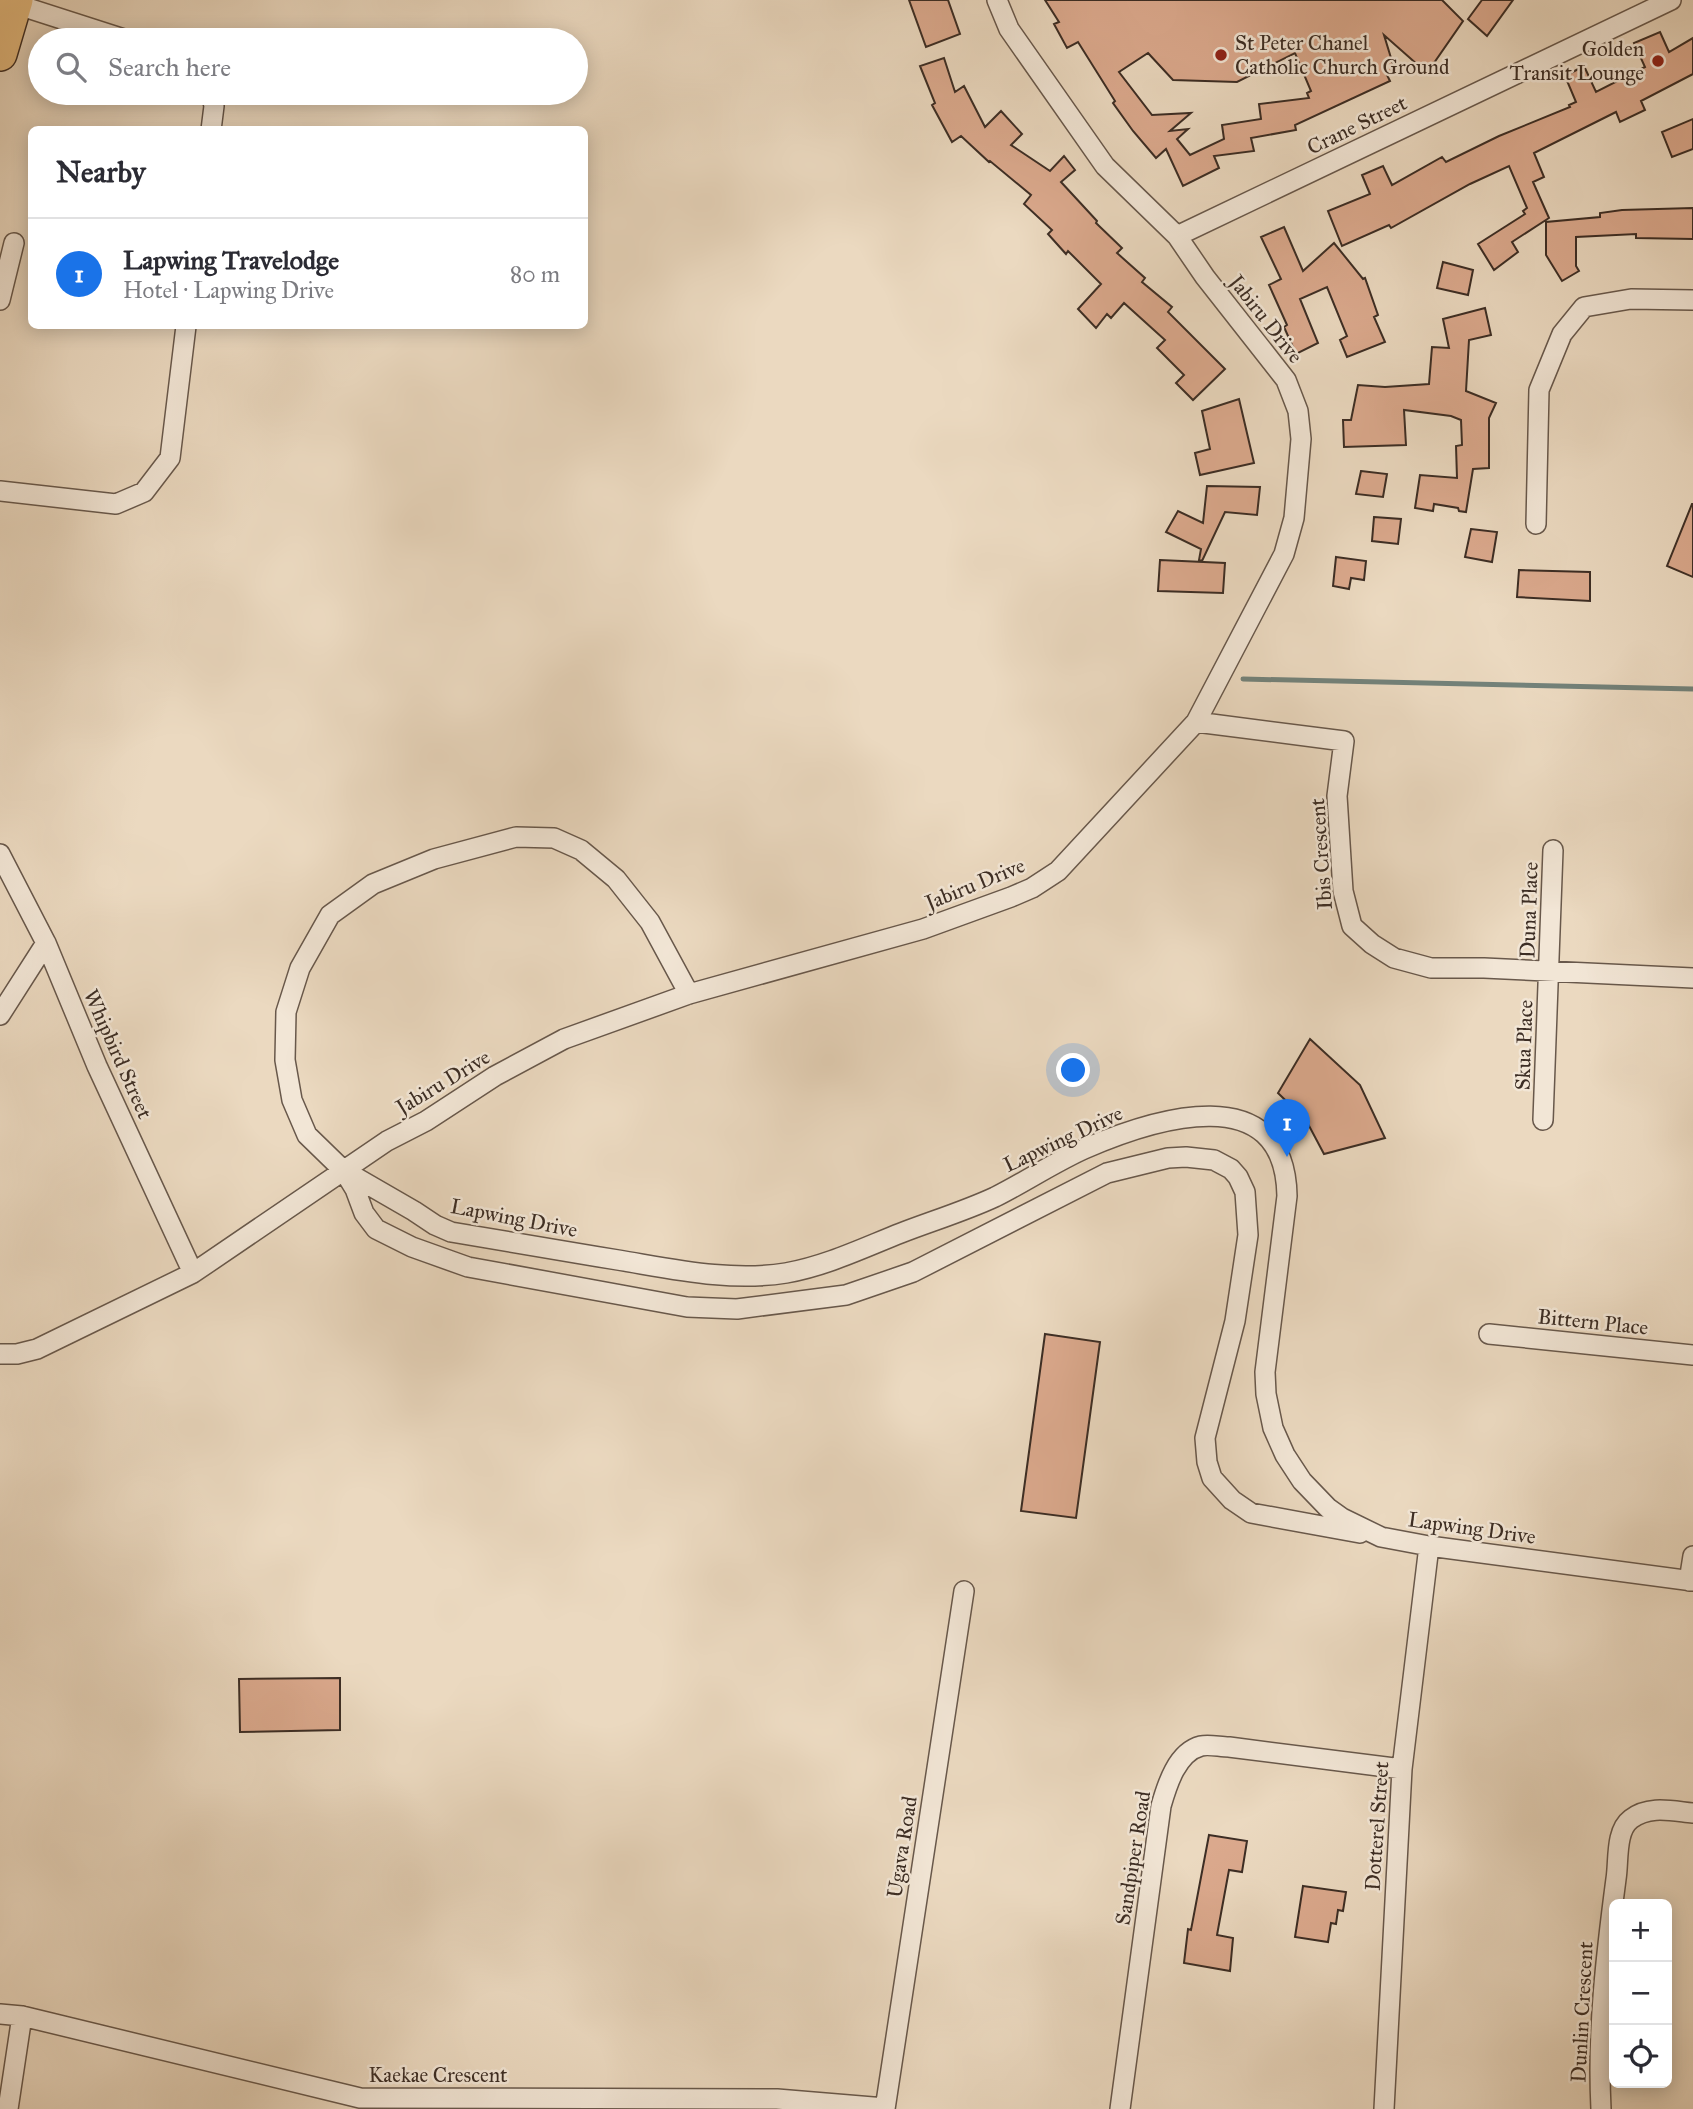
<!DOCTYPE html>
<html lang="en">
<head>
<meta charset="utf-8">
<style>
  :root { --surface:#fff; --page:#f7f7f7; --text:#2b2b33; --muted:#7c7c81; --line:#e1e1e2; --accent:#1a73e8 }
  body { margin:0; font-family:"IM FELL Great Primer",serif; background:var(--page); color:var(--text) }
  .controls { position:absolute; right:21px; bottom:21px; display:grid; overflow:hidden; border-radius:10px; box-shadow:0 4px 18px #0003 }
  .controls button { width:63px; height:63px; display:grid; place-items:center; padding:0; border:0; border-bottom:2px solid var(--line); background:var(--surface); color:var(--text); font:35px sans-serif }
  .you { position:absolute; left:1074px; top:1071px; width:24px; height:24px; margin:-18px; border:5px solid #fff; border-radius:50%; background:#1a73e8; box-shadow:0 0 0 10px #1a73e833 }
  .badge { display:grid; place-items:center; width:46px; height:46px; border-radius:50%; background:var(--accent); color:#fff; font-size:23px; font-weight:700 }
  .pin { position:absolute; translate:-50% -58px; filter:drop-shadow(0 2px 4px #0008) }
  .pin::after { content:''; position:absolute; top:37px; width:24px; height:21px; background:inherit; clip-path:polygon(0 0,100% 0,50% 100%) }
  .list { margin:0; padding:0; list-style:none }
  h2 { display:flex; justify-content:space-between; align-items:center; height:91px; margin:0; padding:0 28px; font-size:30px }
  h2 small { font-size:23px; font-weight:400; color:var(--muted) }
  .list li { display:grid; grid-template-columns:46px 1fr auto; gap:21px; align-items:center; box-sizing:border-box; height:112px; padding:0 28px; border-top:2px solid var(--line) }
  .list b { display:block; font-size:26px; white-space:nowrap }
  .list p { margin:0; font-size:23px; white-space:nowrap; color:var(--muted) }
  .list em { font-size:23px; font-style:normal; color:var(--muted) }
  .icon { flex:none; width:38px; height:38px; fill:none; stroke:currentColor; stroke-width:2; stroke-linecap:round; stroke-linejoin:round }
  .map { position:relative; flex:none; width:1693px; height:2109px; overflow:hidden }
  .search { position:absolute; background:var(--surface); box-shadow:0 4px 18px #0003; left:28px; top:28px; width:560px; height:77px; display:flex; align-items:center; gap:18px; box-sizing:border-box; padding:0 24px; border-radius:38px; color:var(--muted); font-size:26px }
  .panel { position:absolute; background:var(--surface); box-shadow:0 4px 18px #0003; left:28px; top:126px; width:560px; height:203px; border-radius:10px }
  .map>svg:first-child { display:block }
  .lines { fill:none; stroke-linecap:round; stroke-linejoin:round }
  .stream { stroke:#73827a; stroke-width:5 }
  .building { fill:#dba98d; stroke:#3c2d24; stroke-width:2; fill-rule:evenodd }
  .minor-casing { stroke:#68584b; stroke-width:22 }
  .trunk-casing { stroke:#3c2d24; stroke-width:36 }
  .minor { stroke:#f2e6d6; stroke-width:19 }
  .trunk { stroke:#e6bc80; stroke-width:33 }
  .poi-dot { fill:#8f2418; stroke:#f2e6d6; stroke-width:2.5 }
  .labels { text-anchor:middle; dominant-baseline:central; stroke-width:5; stroke-linejoin:round; paint-order:stroke }
  .poi-label { font-size:21px; fill:#3c2d24; stroke:#f2e6d6; text-anchor:start }
  .street-label { font-size:21px; fill:#3c2d24; stroke:#f2e6d6 }
</style>
</head>
<body>
<div class="map">
<svg width="1693" height="2109" viewBox="0 0 1693 2109">
  <rect width="100%" height="100%" fill="#ebd9c0"/>
  <filter id="stains"><feTurbulence type="fractalNoise" baseFrequency=".00286" numOctaves="4"/><feColorMatrix values="0 0 0 0 .2 0 0 0 0 .09 0 0 0 0 .02 0 0 0 .5 -.17"/></filter>
  <radialGradient id="worn" r=".72"><stop offset=".6" stop-color="#630" stop-opacity="0"/><stop offset="1" stop-color="#630" stop-opacity=".3"/></radialGradient>
  <g class="lines">
    <path class="stream" d="M1243,679L1693,689"/>
  </g>
  <path class="building" d="M909,0H948L960,34L926,47Z
    M1045,0H1442L1463,21L1427,73L1384,35L1395,71L1386,73L1390,81L1295,125L1296,130L1251,138L1254,151L1214,156L1219,168L1183,186L1166,149L1156,158L1133,131L1113,103L1115,101L1078,42L1067,48L1054,24L1059,22ZM1148,53L1173,80L1237,82L1295,53L1311,91L1307,93L1309,98L1259,104L1261,119L1222,125L1224,139L1190,155L1177,139L1188,129L1170,131L1191,113L1152,115L1119,72Z
    M1482,0H1513L1487,36L1468,19Z
    M1660,32L1669,52L1693,38V74L1641,101L1645,110L1620,122L1616,112L1534,153L1544,177L1533,182L1549,218L1512,242L1518,252L1494,270L1478,244L1525,214L1523,211L1527,208L1509,166L1470,184L1391,228L1389,225L1342,246L1328,211L1370,194L1362,175L1383,166L1392,185L1442,157L1446,162L1499,136L1570,107L1569,105L1576,102L1565,76L1584,66L1596,92L1645,67L1634,43Z
    M944,58L955,92L964,86L985,127L1001,111L1022,134L1011,145L1050,171L1064,156L1075,170L1061,182L1097,221L1096,223L1122,248L1117,253L1145,278L1142,282L1172,307L1168,312L1225,369L1193,400L1176,383L1184,375L1157,348L1165,340L1124,303L1111,318L1107,314L1096,328L1078,309L1101,284L1068,251L1066,254L1048,234L1052,230L1024,204L1031,195L990,161L989,162L961,136L952,142L932,105L935,103L920,66Z
    M1693,119V149L1672,157L1662,132Z
    M1693,208V239L1636,238V234L1576,237V266L1579,271L1562,281L1546,255V222L1600,217V213L1622,210Z
    M1284,227L1303,271L1334,243L1363,279L1365,278L1378,315L1374,317L1385,342L1347,357L1340,340L1347,336L1327,287L1300,299L1318,343L1296,354L1284,327L1287,325L1269,285L1281,279L1261,237Z
    M1443,262L1473,270L1468,295L1437,288Z
    M1485,308L1491,335L1469,340L1466,391L1496,403L1489,418V468L1473,469L1466,512L1459,511L1458,508L1434,504L1433,511L1415,508L1420,475L1457,478L1456,446L1462,445L1461,420L1451,416L1404,410L1406,445L1344,447L1343,420H1351L1358,385L1385,387L1429,384L1432,347L1449,348L1443,319Z
    M1239,399L1254,463L1200,475L1195,453L1210,449L1202,411Z
    M1361,471L1387,474L1383,497L1356,494Z
    M1207,486L1260,487L1257,515L1225,512L1202,561L1199,560L1201,549L1166,532L1178,511L1203,523Z
    M1692,504H1693V577L1667,566Z
    M1374,517L1401,519L1398,544L1372,541Z
    M1471,529L1497,532L1492,562L1465,557Z
    M1336,557L1366,561L1364,580L1351,578L1349,589L1333,586Z
    M1160,560L1225,563L1223,593L1158,591Z
    M1519,570L1590,572V601L1517,597Z
    M1310,1039L1360,1085L1385,1138L1324,1154L1306,1120L1278,1093Z
    M1045,1334L1100,1342L1076,1518L1021,1511Z
    M340,1678V1730L240,1732L239,1679Z
    M1209,1835L1247,1841L1242,1872L1229,1870L1217,1935L1233,1938L1230,1971L1184,1963L1188,1929L1191,1930Z
    M1303,1886L1346,1892L1343,1911L1338,1910L1336,1924L1331,1923L1328,1942L1295,1937Z"/>
  <g class="lines">
    <defs>
      <path id="minor" d="M15,4L127,40
        M211,93L214,106L211,130
        M1177,236L1671,0
        M0,300L14,243
        M0,491L116,504L144,492L170,458L186,326
        M1536,524L1539,390L1562,334L1584,307L1631,299L1693,300
        M1196,722L1344,741L1337,796L1343,891L1352,926L1372,944L1394,958L1431,968H1484L1693,978
        M0,854L46,943L97,1066L193,1273
        M689,994L650,922L616,879L581,850L554,838L516,837L434,859L373,884L330,915L300,968L286,1012L285,1060L292,1100L307,1135L343,1170L414,1211L435,1225L451,1232C506,1241 562,1251 618,1260C673,1269 730,1282 786,1273C826,1266 863,1248 901,1233C932,1221 965,1211 995,1197C1025,1182 1053,1163 1084,1149C1153,1119 1285,1076 1287,1196L1265,1372L1266,1394L1273,1428L1285,1455L1302,1481L1328,1508L1342,1518L1381,1537L1429,1546L1693,1581
        M0,1015L46,943
        M1543,1120L1553,850
        M344,1171L355,1189L364,1213L376,1229L412,1247L468,1267L687,1307L737,1309L846,1295L913,1272L1107,1173L1168,1158L1186,1157L1214,1160L1231,1169L1238,1177L1245,1192L1248,1235L1235,1321L1205,1438L1207,1462L1212,1478L1232,1500L1251,1513L1360,1533
        M1489,1334L1693,1355
        M0,1354H17L37,1349L193,1273L387,1141L426,1121L495,1076L564,1039L689,994L923,929L1011,897L1032,888L1058,871L1196,722L1284,554L1294,518L1301,439L1298,411L1286,380L1205,277L1177,236L1105,166L1009,29L997,0
        M1689,1581L1693,1556
        M0,2014L22,2016L360,2098L777,2099L885,2108
        M8,2109L22,2016
        M885,2109L964,1591
        M1120,2109L1161,1806C1167,1785 1177,1752 1201,1746C1209,1744 1220,1747 1229,1747L1402,1769
        M1384,2109L1402,1769L1429,1546
        M1601,2109C1597,2032 1606,1955 1616,1879C1619,1861 1615,1831 1631,1819C1649,1805 1672,1811 1693,1813"/>
      <path id="trunk" d="M0,54L16,0"/>
    </defs>
    <use href="#minor" class="minor-casing"/>
    <use href="#trunk" class="trunk-casing"/>
    <use href="#minor" class="minor"/>
    <use href="#trunk" class="trunk"/>
  </g>
  <g class="poi-dot">
    <circle cx="1221" cy="55" r="7"/>
    <circle cx="1658" cy="61" r="7"/>
  </g>
  <g class="labels">
    <g class="poi-label">
      <text x="1235" y="43">St Peter Chanel<tspan x="1235" dy="24">Catholic Church Ground</tspan></text>
      <text x="1644" y="49" text-anchor="end">Golden<tspan x="1644" dy="24">Transit Lounge</tspan></text>
    </g>
    <g class="street-label">
      <text transform="translate(1357 125) rotate(-26)">Crane Street</text>
      <text transform="translate(1266 319) rotate(52)">Jabiru Drive</text>
      <text transform="translate(1321 854) rotate(-94)">Ibis Crescent</text>
      <text transform="translate(975 884) rotate(-22)">Jabiru Drive</text>
      <text transform="translate(1529 910) rotate(-88)">Duna Place</text>
      <text transform="translate(1524 1045) rotate(-88)">Skua Place</text>
      <text transform="translate(118 1054) rotate(66)">Whipbird Street</text>
      <text transform="translate(443 1082) rotate(-31)">Jabiru Drive</text>
      <text transform="translate(1063 1139) rotate(-25)">Lapwing Drive</text>
      <text transform="translate(514 1218) rotate(11)">Lapwing Drive</text>
      <text transform="translate(1593 1322) rotate(6)">Bittern Place</text>
      <text transform="translate(1472 1528) rotate(8)">Lapwing Drive</text>
      <text transform="translate(1377 1826) rotate(-86)">Dotterel Street</text>
      <text transform="translate(902 1847) rotate(-81)">Ugava Road</text>
      <text transform="translate(1133 1858) rotate(-81)">Sandpiper Road</text>
      <text transform="translate(1582 2012) rotate(-87)">Dunlin Crescent</text>
      <text x="438" y="2075">Kaekae Crescent</text>
    </g>
  </g>
  <rect width="100%" height="100%" filter="url(#stains)"/>
  <rect width="100%" height="100%" fill="url(#worn)"/>
</svg>
<div class="controls">
<button>+</button>
<button>−</button>
<button><svg class="icon" aria-label="locate" viewBox="0 0 24 24"><circle cx="12" cy="12" r="6"/><path d="M12 2v4M12 18v4M2 12h4M18 12h4"/></svg></button>
</div>
<div class="you"></div>
<div class="pin badge" style="left:1287px;top:1157px">1</div>
<div class="search"><svg class="icon" aria-label="search" viewBox="0 0 24 24"><circle cx="10" cy="10" r="6"/><path d="M15 15l6 6"/></svg>Search here</div>
<section class="panel">
<h2>Nearby<small></small></h2>
<ul class="list">
<li><span class="badge">1</span><div><b>Lapwing Travelodge</b><p>Hotel · Lapwing Drive</p></div><em>80 m</em></li>
</ul>
</section>
</div>
</body>
</html>
